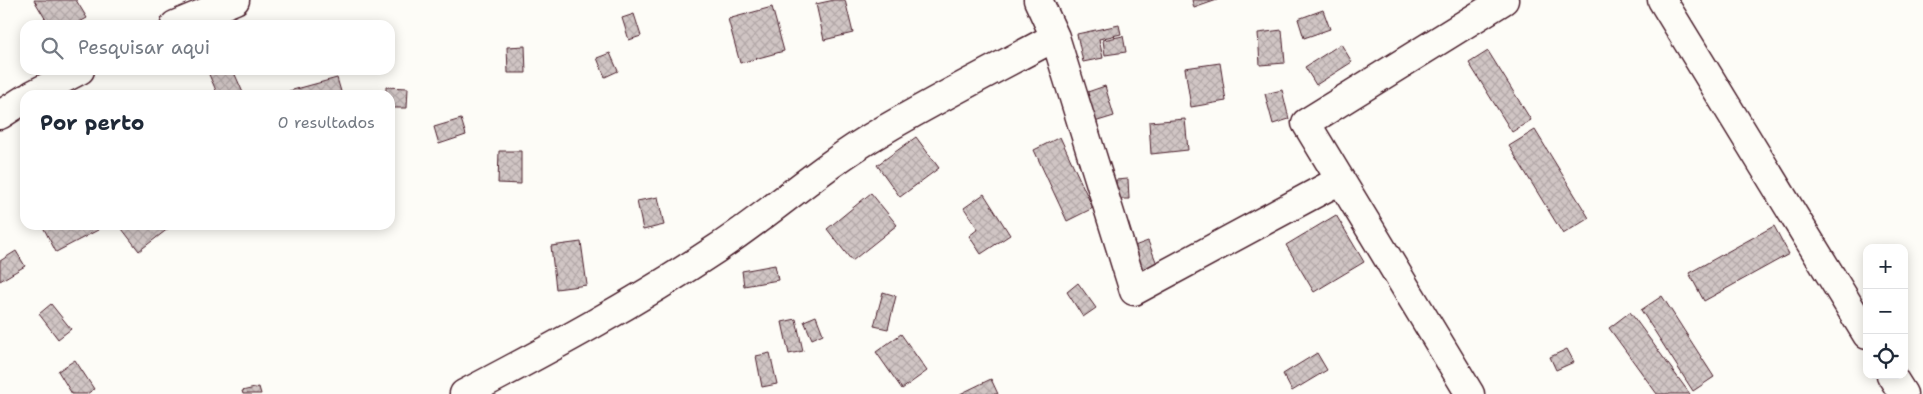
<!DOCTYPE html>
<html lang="pt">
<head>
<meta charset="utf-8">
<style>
  :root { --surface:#fff; --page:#f2f2f3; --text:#1f2937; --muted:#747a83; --line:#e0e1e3 }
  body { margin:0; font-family:"Shantell Sans",sans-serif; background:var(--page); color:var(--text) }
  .controls { position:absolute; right:15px; bottom:15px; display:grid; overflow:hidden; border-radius:10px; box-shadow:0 2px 12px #0003 }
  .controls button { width:45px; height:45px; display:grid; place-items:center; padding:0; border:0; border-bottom:1px solid var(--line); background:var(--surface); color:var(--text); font:25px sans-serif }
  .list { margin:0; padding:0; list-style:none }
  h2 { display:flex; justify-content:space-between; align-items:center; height:65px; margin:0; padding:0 20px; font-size:21px }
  h2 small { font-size:16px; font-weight:400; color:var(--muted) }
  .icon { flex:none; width:28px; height:28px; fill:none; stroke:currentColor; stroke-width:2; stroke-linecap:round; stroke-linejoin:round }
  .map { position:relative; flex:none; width:1923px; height:394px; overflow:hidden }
  .search { position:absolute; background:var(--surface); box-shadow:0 2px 12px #0003; left:20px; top:20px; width:375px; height:55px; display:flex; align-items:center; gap:12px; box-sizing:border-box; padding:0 18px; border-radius:15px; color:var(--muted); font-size:19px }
  .panel { position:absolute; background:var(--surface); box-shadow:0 2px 12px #0003; left:20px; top:90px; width:375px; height:140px; border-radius:15px }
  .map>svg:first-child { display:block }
  .building { fill:url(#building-cross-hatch); stroke:#4a1f2b }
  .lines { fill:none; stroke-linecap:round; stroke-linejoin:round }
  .minor-casing { stroke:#4a1f2b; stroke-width:31 }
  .minor { stroke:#fdfcf7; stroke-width:28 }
</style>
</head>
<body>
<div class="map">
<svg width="1923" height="394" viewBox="0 0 1923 394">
  <defs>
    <pattern id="building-cross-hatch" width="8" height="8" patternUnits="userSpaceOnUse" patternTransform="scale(1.25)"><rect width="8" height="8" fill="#d0c5c4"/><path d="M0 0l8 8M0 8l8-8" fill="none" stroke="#b4a9a9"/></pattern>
  </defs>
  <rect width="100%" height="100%" fill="#fdfcf7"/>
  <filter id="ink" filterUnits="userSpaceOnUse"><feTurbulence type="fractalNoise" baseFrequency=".02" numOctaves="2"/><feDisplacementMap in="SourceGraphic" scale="10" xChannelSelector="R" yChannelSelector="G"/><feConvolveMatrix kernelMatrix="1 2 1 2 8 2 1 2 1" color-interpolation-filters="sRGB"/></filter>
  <g filter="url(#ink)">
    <path class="building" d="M34,0H76L87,18L74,25H49Z
      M834,0H845L853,33L824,40L816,4Z
      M1192,0H1217L1194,8Z
      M772,7L784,51L740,63L728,19Z
      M1323,10L1330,29L1304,38L1298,19Z
      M634,14L641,36L629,40L622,18Z
      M1119,25L1121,34L1099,39L1103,58L1083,62L1077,34Z
      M1282,30L1285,63L1260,65L1258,33Z
      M1123,36L1126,52L1105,55L1103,40Z
      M1341,44L1352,62L1316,85L1305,67Z
      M525,46L526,73H508L507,47Z
      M1488,51L1531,120L1512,132L1469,63Z
      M610,53L618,71L605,77L597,58Z
      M1220,63L1226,101L1191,107L1185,68Z
      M207,70H233L244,95H218Z
      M337,78L342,95H290L289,91Z
      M1105,86L1114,116L1088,124L1079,95Z
      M386,87L408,88L407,108H390V95H386Z
      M1282,90L1289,119L1273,124L1265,94Z
      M461,119L466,135L439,144L434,127Z
      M1185,119L1188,150L1151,154L1149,122Z
      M1535,130L1589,218L1563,234L1509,146Z
      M916,137L939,168L900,197L877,165Z
      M1060,137L1093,208L1067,221L1034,150Z
      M499,151H521V184L498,183Z
      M1128,179L1129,199H1117L1116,180Z
      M871,193L897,225L852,261L827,229Z
      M984,194L1010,235L981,254L969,236L978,229L964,208Z
      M658,197L664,225L643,230L637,201Z
      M1336,215L1364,262L1314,292L1286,245Z
      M42,225H95L98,230L56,252Z
      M119,225H173L139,251Z
      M1774,226L1789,254L1704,301L1689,273Z
      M1148,241L1159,269L1140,277L1129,248Z
      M581,242L587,285L556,289L551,246Z
      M16,251L25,266L0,281V261Z
      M775,265L778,280L744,286L742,271Z
      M1078,283L1096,308L1083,317L1067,292Z
      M883,292L896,296L888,329L874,326Z
      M1662,296L1714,377L1693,391L1641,310Z
      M51,304L71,329L58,339L39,314Z
      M1630,312L1690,394H1657L1609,328Z
      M816,316L823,334L812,339L804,321Z
      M796,319L803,351L789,354L782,322Z
      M901,334L927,371L902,389L876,352Z
      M1567,349L1574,362L1556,370L1550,357Z
      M770,353L777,384L762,387L756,356Z
      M1317,353L1327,370L1292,391L1283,374Z
      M75,360L94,389L87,394H72L58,371Z
      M991,379L998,394H960Z
      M259,387L261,394H243L242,391Z"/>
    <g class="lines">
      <defs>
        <path id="minor" d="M1038,0L1055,37L1134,291L1340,180
          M1662,0L1867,335
          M175,25L235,0
          M32,95L80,70
          M0,115L25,99
          M1891,375L1903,394
          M464,394C550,349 635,303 716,249C772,212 823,165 882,131C938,98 997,68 1055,37
          M1470,394L1306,123L1504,0"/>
      </defs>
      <use href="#minor" class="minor-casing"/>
      <use href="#minor" class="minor"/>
    </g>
  </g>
</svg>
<div class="controls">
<button>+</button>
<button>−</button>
<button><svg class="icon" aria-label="locate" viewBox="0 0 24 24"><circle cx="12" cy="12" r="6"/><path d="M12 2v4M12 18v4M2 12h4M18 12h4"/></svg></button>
</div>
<div class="search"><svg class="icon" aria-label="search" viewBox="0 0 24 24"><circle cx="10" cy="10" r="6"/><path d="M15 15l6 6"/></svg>Pesquisar aqui</div>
<section class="panel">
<h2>Por perto<small>0 resultados</small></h2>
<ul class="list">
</ul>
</section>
</div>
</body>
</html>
